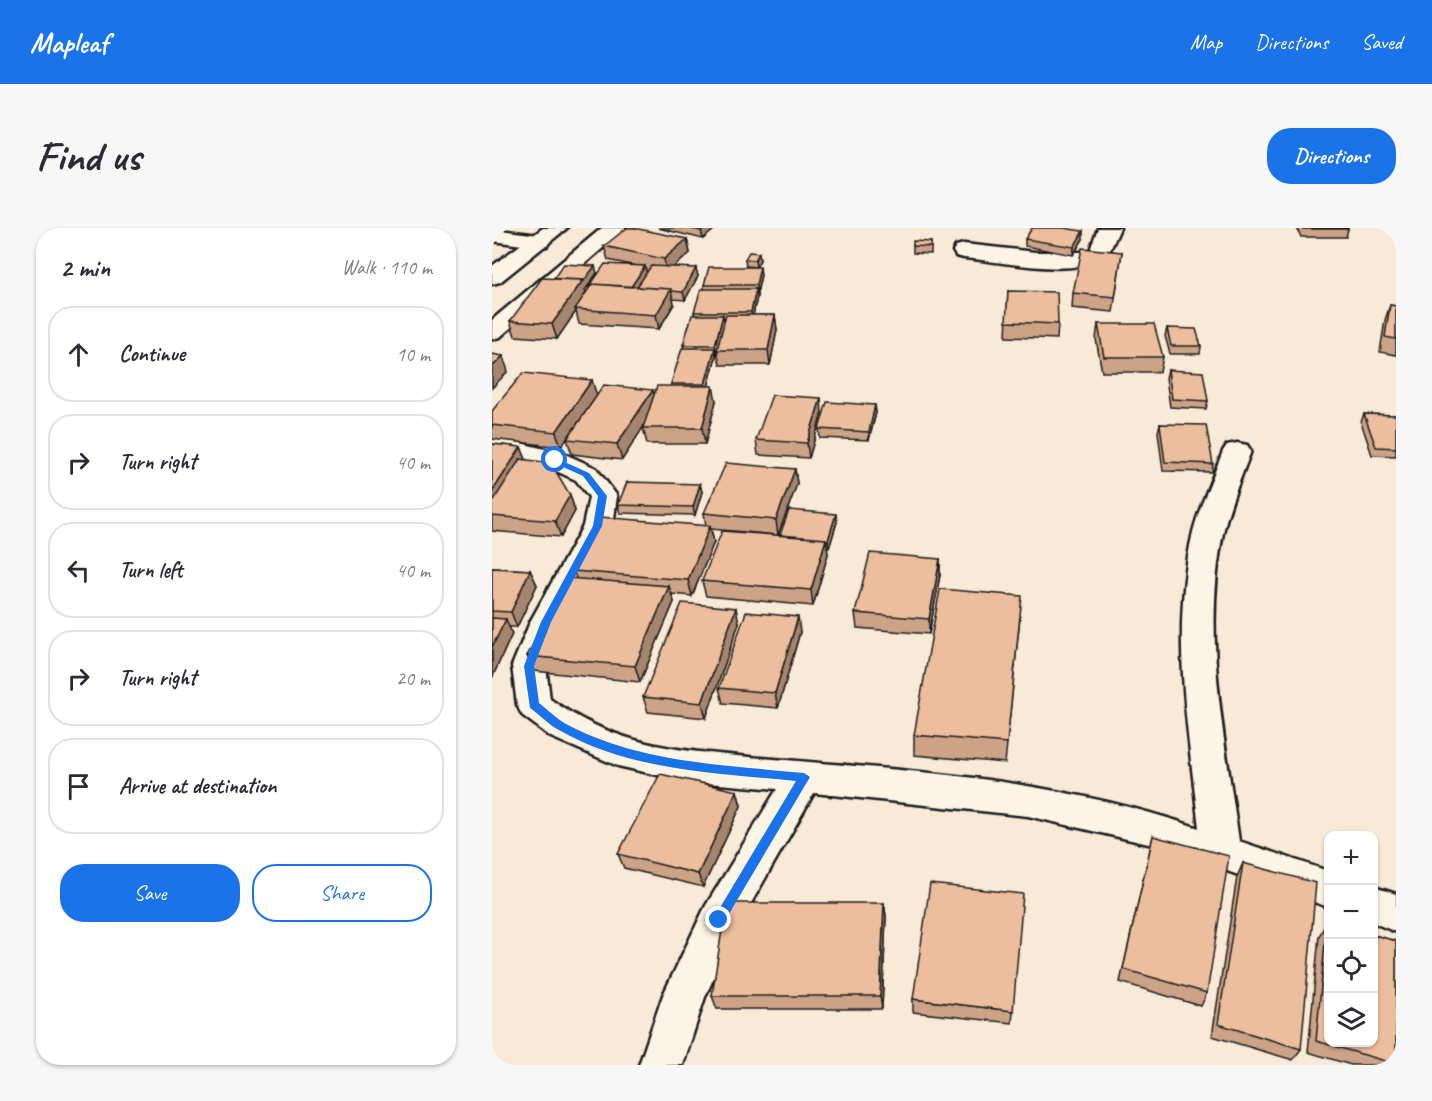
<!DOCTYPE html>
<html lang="en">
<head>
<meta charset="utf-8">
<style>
  :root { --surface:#fff; --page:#f7f7f7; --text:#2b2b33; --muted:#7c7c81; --line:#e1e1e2; --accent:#1a73e8 }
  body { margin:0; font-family:Caveat,sans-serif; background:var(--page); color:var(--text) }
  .controls { position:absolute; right:18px; bottom:18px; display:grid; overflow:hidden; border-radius:12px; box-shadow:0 2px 4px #0004 }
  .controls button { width:54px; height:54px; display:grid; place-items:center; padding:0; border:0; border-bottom:2px solid var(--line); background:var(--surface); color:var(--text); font:30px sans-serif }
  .stop { position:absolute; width:18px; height:18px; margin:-14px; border:4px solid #1a73e8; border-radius:50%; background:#fff }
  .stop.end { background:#1a73e8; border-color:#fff; box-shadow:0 2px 6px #0008 }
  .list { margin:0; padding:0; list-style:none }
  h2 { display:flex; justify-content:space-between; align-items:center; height:78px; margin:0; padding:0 24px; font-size:26px }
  h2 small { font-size:20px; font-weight:400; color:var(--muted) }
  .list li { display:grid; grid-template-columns:39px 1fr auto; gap:18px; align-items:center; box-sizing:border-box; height:96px; margin:0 12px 12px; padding:0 12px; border:2px solid var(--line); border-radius:24px }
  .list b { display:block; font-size:22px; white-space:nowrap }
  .list em { font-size:20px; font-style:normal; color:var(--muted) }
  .actions { display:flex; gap:12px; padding:18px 24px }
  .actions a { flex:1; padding:14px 0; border:2px solid var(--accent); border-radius:24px; text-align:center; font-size:21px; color:var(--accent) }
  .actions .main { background:var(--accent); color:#fff }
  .icon { flex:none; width:33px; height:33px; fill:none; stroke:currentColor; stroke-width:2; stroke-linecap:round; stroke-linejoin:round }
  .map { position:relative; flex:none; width:904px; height:837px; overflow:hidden; border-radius:24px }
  header { display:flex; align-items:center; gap:36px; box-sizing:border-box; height:84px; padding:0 30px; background:var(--accent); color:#fff }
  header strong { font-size:28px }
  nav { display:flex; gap:33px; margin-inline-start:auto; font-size:21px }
  .intro { display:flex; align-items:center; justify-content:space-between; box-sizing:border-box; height:144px; padding:0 36px }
  h1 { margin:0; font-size:42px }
  .button { padding:15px 27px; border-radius:24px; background:var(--accent); color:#fff; font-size:21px; font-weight:700 }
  main { display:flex; gap:36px; padding:0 36px }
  aside { flex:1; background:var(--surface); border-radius:24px; box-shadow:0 2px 4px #0004 }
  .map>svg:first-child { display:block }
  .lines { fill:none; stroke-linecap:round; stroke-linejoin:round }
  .minor-casing { stroke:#1c1c1c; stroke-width:5 }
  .major-casing { stroke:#1c1c1c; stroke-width:5 }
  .minor { fill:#fcf5e5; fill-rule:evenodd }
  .major { fill:#fcf5e5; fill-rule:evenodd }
  .wall { fill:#cca387; stroke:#1c1c1c; stroke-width:1.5 }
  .shaded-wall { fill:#a6856e; stroke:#1c1c1c; stroke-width:1.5 }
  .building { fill:#edbe9d; stroke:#1c1c1c; stroke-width:1.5 }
  .route { fill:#1a73e8 }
</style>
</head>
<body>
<header>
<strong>Mapleaf</strong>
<nav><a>Map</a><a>Directions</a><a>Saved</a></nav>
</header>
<div class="intro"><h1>Find us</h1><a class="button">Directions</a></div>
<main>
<aside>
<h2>2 min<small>Walk · 110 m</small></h2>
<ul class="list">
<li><svg class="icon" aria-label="ahead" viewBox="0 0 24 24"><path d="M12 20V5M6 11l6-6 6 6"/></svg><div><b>Continue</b></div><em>10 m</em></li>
<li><svg class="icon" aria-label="right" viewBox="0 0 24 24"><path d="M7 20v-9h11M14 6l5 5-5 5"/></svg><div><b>Turn right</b></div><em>40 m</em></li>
<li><svg class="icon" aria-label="left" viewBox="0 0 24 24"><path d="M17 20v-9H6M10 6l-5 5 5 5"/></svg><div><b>Turn left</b></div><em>40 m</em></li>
<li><svg class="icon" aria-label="right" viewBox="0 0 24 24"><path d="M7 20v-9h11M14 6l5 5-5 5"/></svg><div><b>Turn right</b></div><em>20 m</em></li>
<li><svg class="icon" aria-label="arrive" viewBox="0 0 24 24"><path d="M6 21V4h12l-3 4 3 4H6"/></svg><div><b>Arrive at destination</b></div></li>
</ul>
<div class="actions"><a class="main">Save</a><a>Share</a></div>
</aside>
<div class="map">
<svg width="904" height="837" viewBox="0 0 904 837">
  <rect width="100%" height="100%" fill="#f9ead7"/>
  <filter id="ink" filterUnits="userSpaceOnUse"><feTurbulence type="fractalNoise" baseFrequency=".0167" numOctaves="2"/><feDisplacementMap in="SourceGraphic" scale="12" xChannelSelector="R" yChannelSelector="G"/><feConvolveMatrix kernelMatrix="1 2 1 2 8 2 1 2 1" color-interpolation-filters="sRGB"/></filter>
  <g filter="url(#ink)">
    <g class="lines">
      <defs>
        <path id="minor" d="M606,0H628L614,31C576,49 513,34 472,30L464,28L461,23L464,18L472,16L543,24H593L598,22Z
          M0,1L47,7L55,8L58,13L55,18L47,19L0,13Z
          M0,208L73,226L104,240L125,268L121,298L70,394L54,438L58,471C124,519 190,523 269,530C319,534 368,538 418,543C516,552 613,568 707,600C696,502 678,402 701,304C708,276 721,250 731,223L735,217L745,215L755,217L759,223C749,250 737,277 731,305C710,407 733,512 747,613L836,643V679L665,618L536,588L322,565L242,705L213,769L191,837H147L171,767L213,679L285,561L192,553L126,538L59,509L30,487L25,477L20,438L38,394L91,298L97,269L84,252L53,238L0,224Z
          M882,659L904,666V704L882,695Z"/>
        <path id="major" d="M51,0H75L8,54L0,56V38Z
          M110,0H134L8,109L0,111V92Z"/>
      </defs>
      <use href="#minor" class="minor-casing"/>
      <use href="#major" class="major-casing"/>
      <use href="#minor" class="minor"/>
      <use href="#major" class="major"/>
    </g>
    <path class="wall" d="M166,0H224L211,11Z
      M805,0H856V1L854,9H809Z
      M195,11L198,25L182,39L206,48L193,72L181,71L182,76L167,101L87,96L84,83L65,111L23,108L18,93L61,51L105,45L93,62L94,65L97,61V59L140,37L116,32L112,18Z
      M533,11H591L581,27L533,18Z
      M439,14V26L421,25V18Z
      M630,24L621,84L580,80L581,65Z
      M253,31L268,32L264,39L269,47L265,65V69L261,87H283L285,102L278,137H228L225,123V125H224V128L216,158L224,173L213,216H155L151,200L152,197L130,232L80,226L75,211L69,219L0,211V183L162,167L179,158V156L192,120L191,117L202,87V84L212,61V57L264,39L254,38Z
      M516,63L566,96L565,111L514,109Z
      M898,77L904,78V127L888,124L893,92Z
      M606,96L671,129L668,144H610L604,111Z
      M675,100L709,118L708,126H678L673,108Z
      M676,142L716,173L714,181L678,179L674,150Z
      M383,177L384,185L377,212L328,210L327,201Z
      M330,185L317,230L266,227L264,212Z
      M872,186L904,187V228L880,227L869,194Z
      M668,196L721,236L720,244L671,243L666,204Z
      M0,216L29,219L34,232L78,267L83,283L69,309L0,303Z
      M303,241L305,256L286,307L219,301L222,314L200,368L180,366L182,374L148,454L42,443L35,428L84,350L81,343L214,298L212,285Z
      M208,256L210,264L203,287L128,285L126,277Z
      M345,294L337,320H335L336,326L321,378L214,368L210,353L288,307Z
      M448,331V347L437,406L365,400L363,385Z
      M0,340L38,342L45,357L25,399H17L20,406L0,450Z
      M528,389L513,535L422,527V507Z
      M247,395L214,490L156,484L151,469Z
      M308,404L286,480L231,475L227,460Z
      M245,563L249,578L211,659L132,640L126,626Z
      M661,608L715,765L709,778L628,754Z
      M751,635L809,821L801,832L720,808L745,649Z
      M392,675L394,688L390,781H225L220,768Z
      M835,694L904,713V837H859L816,824L827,708Z
      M421,771L521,783L520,795L421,784Z"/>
    <path class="shaded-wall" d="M213,0H224L211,11L209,3Z
      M591,3V11L581,27L582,19Z
      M195,11L198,25L175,45L172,31Z
      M267,25L268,32L264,39L263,32Z
      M103,38L105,45L93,62L95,67L83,81L84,83L65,111L60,96L91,52Z
      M153,38L155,46L139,70L137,62Z
      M268,39L269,47L265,65L264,57Z
      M204,40L206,48L193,72L191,64Z
      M179,61L182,76L167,101L164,87Z
      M264,61L265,69L260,92L259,84Z
      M231,87L233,95L225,125L223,117Z
      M283,87L285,102L278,137L276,122Z
      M223,120L224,128L215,164L213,156Z
      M11,128L16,143L0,160V139Z
      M100,152L105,168L69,219L64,204Z
      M221,158L224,173L213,216L210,200Z
      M161,162L165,178L130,232L125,216Z
      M329,170L330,185L317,230L315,215Z
      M383,177L384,185L377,212V204Z
      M29,219L35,234L0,288V264Z
      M303,241L305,256L286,307L284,292Z
      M208,256L210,264L203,287L201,279Z
      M78,267L83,283L69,309L63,293Z
      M344,286L345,294L337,320L336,312Z
      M218,298L222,314L200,368L196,352Z
      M334,311L336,326L321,378L319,362Z
      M448,331V347L437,406V391Z
      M38,342L45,357L25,399L19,384Z
      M177,358L182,374L148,454L143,438Z
      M244,380L247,395L214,490L210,475Z
      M306,389L308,404L286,480L283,465Z
      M14,391L20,406L0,450V419Z
      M245,563L249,578L211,659L206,646Z
      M392,675L394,688L390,781L388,768Z"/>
    <path class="building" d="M135,0H142L195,11L172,31L112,18Z
      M196,0H213L209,3Z
      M540,0H571L591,3L582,19L533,11Z
      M810,0H856V1H811Z
      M421,13L439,14V19L421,18Z
      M590,20L630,24L623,69L581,65Z
      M257,24L267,25L263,32L253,31Z
      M72,36L103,38L91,54V52L61,51Z
      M113,36L153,38L139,59L100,56L98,59H97Z
      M159,38L204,40L191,64L179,63V61L145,59Z
      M217,39H268L264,57H212Z
      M50,50L91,52L60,96L18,93Z
      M100,56L179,61L164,87L83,81Z
      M209,61H264L259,84H202Z
      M516,63L565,64L566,96L514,94Z
      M898,77L904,78V111L893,109Z
      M200,87H231L223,117H191Z
      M234,87H283L276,122H225Z
      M606,96H662L671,129H612Z
      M675,100L704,101L709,118H679Z
      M190,120H223L213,156H179Z
      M0,126L11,128L0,139Z
      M676,142L711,144L716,173L680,171Z
      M31,145L100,152L64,204L0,197V183Z
      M112,157L161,162L125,216L75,211Z
      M165,158H221L210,200H151Z
      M280,167L329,170L315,215L264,212Z
      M335,174L383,177L377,204L327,201Z
      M872,186L904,187V220L884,219Z
      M668,196L714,197L721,236L673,234Z
      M0,216L29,219L0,264Z
      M28,231L59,235L78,267L63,293L0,288V275Z
      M234,235L303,241L284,292L212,285Z
      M135,254L208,256L201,279L126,277Z
      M297,282L344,286L336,312H334V311L288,307Z
      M108,289L218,298L196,352L81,343Z
      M230,303L334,311L319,362L210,353Z
      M378,325L448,331L437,391L363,385Z
      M0,340L38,342L19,384L0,383Z
      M76,350L177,358L143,438L35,428Z
      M448,361L530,368L515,515L422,507Z
      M190,375L244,380L210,475L151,469Z
      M254,384L306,389L283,465L227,460Z
      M0,390L14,391L0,419Z
      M168,546L245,563L206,646L126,626Z
      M661,608L737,628L715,765L631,741Z
      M751,635L824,655L809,821L726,796Z
      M438,656L531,666L521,783L421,771Z
      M234,675H392L388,768H220Z
      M835,694L837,695V814H882V707L904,713V836L824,813Z"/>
  </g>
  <path class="route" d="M60,231H66L97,245L115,268L110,298L59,394L42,438L47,475C56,482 66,492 76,497C149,535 232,537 312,545L318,549L231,696L227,697L223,696V688L304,553C225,545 138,543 67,502C57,497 48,487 38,480L32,438L49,394L101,298L106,268L91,248L60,234Z"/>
</svg>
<div class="controls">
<button>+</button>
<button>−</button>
<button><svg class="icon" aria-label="locate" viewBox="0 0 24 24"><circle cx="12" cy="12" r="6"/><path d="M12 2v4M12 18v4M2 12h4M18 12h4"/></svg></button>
<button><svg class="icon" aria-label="layers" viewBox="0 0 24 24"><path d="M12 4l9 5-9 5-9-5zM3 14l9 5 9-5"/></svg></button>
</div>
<div class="stop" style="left:63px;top:232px"></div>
<div class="stop end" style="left:227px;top:692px"></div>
</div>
</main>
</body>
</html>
